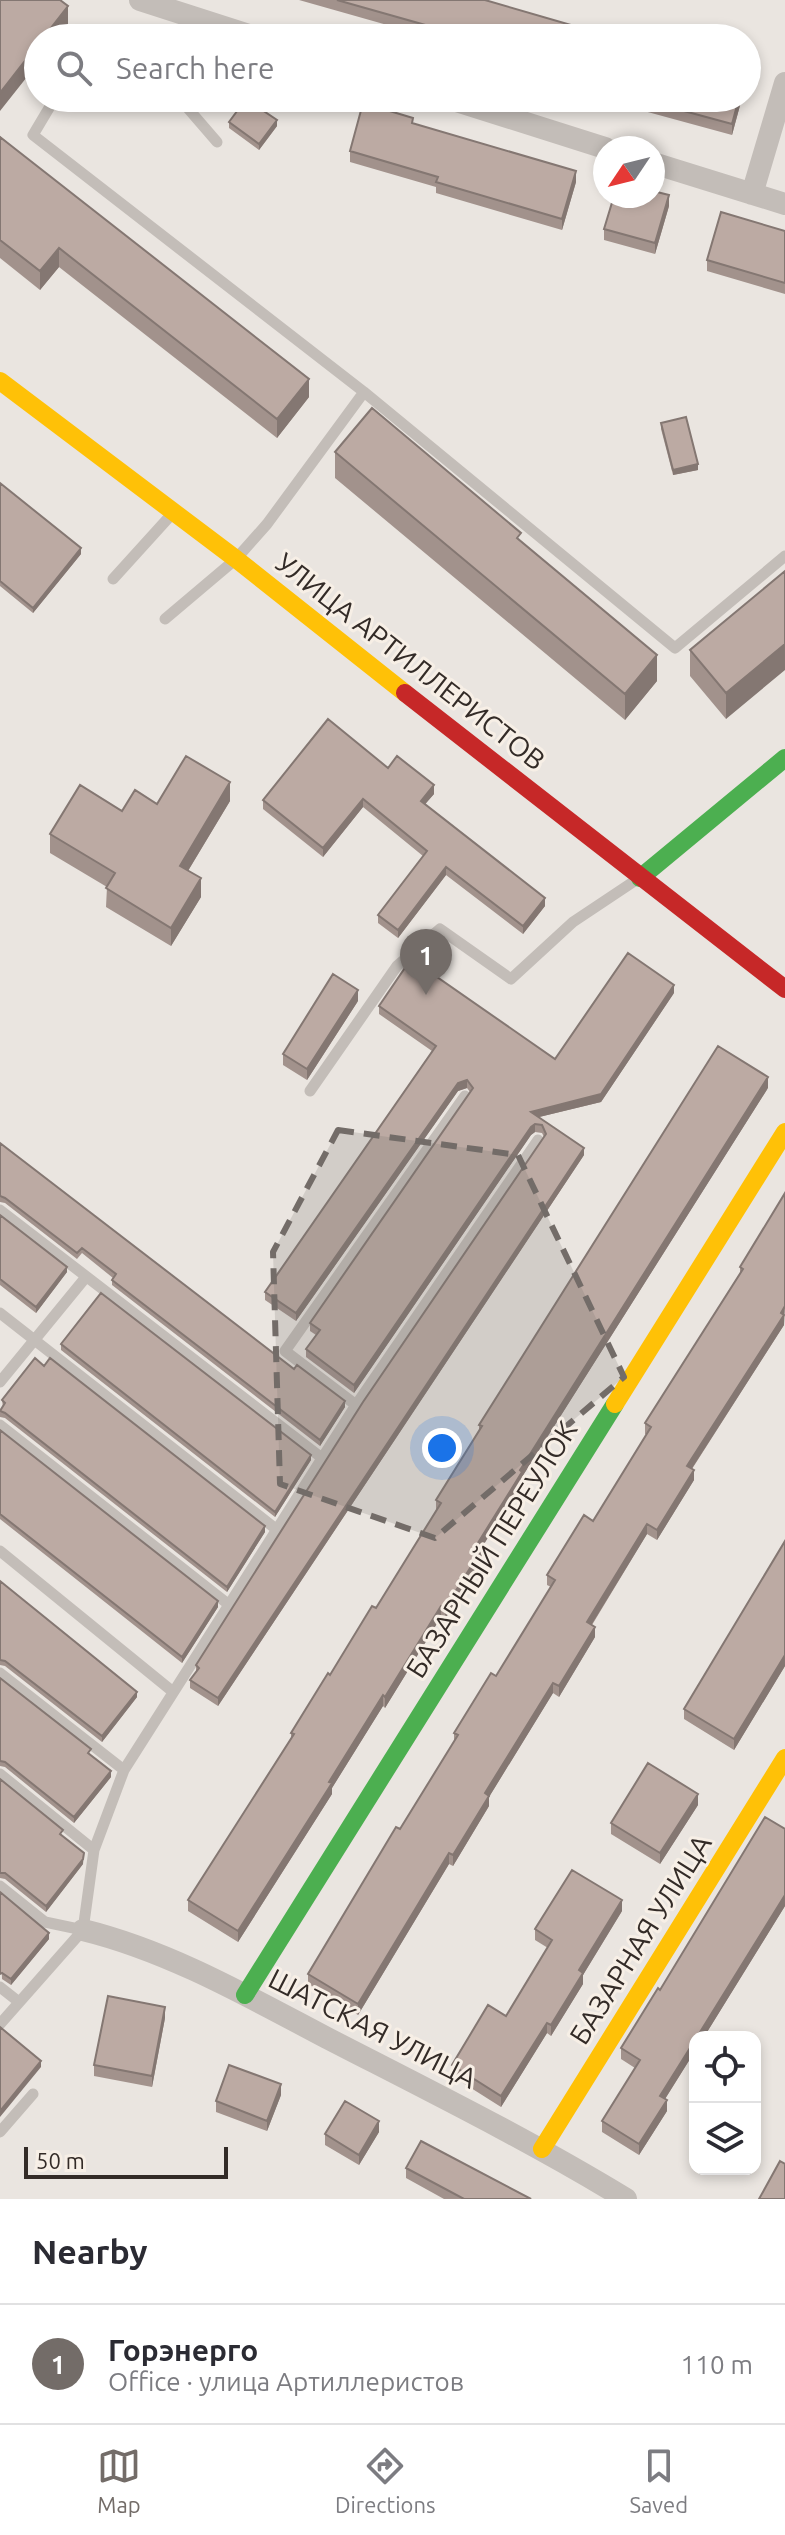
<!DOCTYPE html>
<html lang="en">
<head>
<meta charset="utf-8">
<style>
  :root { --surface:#fff; --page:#f7f7f7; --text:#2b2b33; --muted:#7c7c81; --line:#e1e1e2; --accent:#736c68 }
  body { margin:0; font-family:Ubuntu,sans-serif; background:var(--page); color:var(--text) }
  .controls { position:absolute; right:24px; bottom:24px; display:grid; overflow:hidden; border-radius:16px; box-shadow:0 4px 12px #0003 }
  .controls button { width:72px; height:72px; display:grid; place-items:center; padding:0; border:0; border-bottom:2px solid var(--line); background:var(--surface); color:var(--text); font:40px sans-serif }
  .compass { position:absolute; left:593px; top:136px; width:72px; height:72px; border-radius:50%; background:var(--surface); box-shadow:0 4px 12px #0003; rotate:235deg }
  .scale { position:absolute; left:24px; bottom:20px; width:204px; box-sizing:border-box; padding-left:8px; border:4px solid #332b27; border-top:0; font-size:22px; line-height:28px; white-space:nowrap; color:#332b27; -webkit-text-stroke:6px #f7efe6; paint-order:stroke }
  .you { position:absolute; left:442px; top:1448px; width:28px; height:28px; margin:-20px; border:6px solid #fff; border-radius:50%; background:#1a73e8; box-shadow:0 0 0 12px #1a73e833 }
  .badge { display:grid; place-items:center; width:52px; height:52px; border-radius:50%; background:var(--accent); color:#fff; font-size:26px; font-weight:700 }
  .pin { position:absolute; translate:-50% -66px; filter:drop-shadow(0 2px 4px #0008) }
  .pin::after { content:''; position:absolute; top:42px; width:28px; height:24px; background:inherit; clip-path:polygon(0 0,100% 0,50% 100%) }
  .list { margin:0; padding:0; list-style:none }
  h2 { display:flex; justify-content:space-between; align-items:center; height:104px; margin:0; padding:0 32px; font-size:34px }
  h2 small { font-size:26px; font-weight:400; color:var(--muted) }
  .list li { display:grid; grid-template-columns:52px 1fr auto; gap:24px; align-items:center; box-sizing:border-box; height:120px; padding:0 32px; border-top:2px solid var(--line) }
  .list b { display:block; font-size:30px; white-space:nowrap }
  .list p { margin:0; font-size:26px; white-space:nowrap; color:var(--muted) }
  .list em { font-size:26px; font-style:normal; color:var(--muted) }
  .icon { flex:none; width:44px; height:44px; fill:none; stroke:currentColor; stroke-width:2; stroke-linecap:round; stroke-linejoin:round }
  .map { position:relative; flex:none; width:785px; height:2199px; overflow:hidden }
  .search { position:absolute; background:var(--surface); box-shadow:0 4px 12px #0003; left:24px; right:24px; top:24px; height:88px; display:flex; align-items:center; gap:20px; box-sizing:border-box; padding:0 28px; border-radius:44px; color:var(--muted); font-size:30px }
  .sheet { height:224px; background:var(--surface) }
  nav { display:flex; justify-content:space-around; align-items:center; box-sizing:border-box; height:112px; border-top:2px solid var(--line); background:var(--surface); font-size:22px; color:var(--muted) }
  nav a { display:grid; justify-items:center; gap:4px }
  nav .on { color:var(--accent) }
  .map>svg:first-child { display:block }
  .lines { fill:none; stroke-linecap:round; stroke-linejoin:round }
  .lane { stroke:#c3bdb8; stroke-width:11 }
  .street { stroke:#c3bdb8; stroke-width:22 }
  .fast { stroke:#4caf50; stroke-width:18 }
  .slow { stroke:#ffc107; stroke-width:18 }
  .jam { stroke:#c62828; stroke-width:18 }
  .wall { fill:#a2928c }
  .shaded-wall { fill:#847772 }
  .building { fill:#bcaaa3; stroke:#847772; stroke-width:2 }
  .marked { fill:#736c68; fill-opacity:0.2; stroke:#736c68; stroke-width:6; stroke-dasharray:16 10; stroke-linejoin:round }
  .labels { text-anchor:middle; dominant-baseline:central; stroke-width:6; stroke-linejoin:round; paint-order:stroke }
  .street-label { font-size:28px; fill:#332b27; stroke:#f7efe6 }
</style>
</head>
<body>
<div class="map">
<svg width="785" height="2199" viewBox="0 0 785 2199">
  <rect width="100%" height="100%" fill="#eae5e0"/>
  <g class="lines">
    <path class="lane" d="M180,38L191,17
      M55,98L33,135L364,392L675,648L785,556
      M179,98L217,142
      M113,579L171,515
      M165,619L236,559L267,524L364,392
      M310,1091L397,966L440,929L511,979L573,922L636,880
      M0,1210L322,1458
      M0,1313L276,1529
      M0,1382L86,1277
      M356,1405L285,1351L465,1096
      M0,1425L228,1604
      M0,1551L172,1691
      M0,1673L124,1770
      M0,1774L94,1850
      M0,1886L45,1922L83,1930
      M0,1987L19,2002
      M0,2024L83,1930L94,1850L124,1770L356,1405L538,1140
      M0,2132L33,2094"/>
    <path class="street" d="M140,0L258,38
      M447,98L605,148
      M653,163L785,204
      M752,194L785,83
      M83,1930C169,1951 249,1997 327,2038C428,2090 529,2140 626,2199"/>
    <path class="fast" d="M640,878L785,758
      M245,1995L615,1404"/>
    <path class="slow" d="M0,381L236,559L405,693
      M615,1404L785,1132
      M542,2149L785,1758"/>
    <path class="jam" d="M405,693L785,989"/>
  </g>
  <path class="wall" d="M299,0H485L606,38H433Z
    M600,98H742L732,135L600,99Z
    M229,122L277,126L259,150L229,128Z
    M413,124L576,182L562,230L436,193V187L350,162V151Z
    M0,136L309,397L277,438L59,267L40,290L0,258Z
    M669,206L655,254L604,240V229Z
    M785,231V294L707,271V260Z
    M661,423L698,470L673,475L661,429Z
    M335,452L521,542L657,681L625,720L335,478Z
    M0,483L81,554L33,613L0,586Z
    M785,571L726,719L690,676V650Z
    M388,768L434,794L425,804L545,906L523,934L446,875L398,938L378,923V915L423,856L363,807L323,857L263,809V800Z
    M230,801L188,871L201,897L171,946L106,907L107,887L50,853V834L122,811L157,804Z
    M674,993L601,1102L539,1117L584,1155L218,1706L190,1688V1680L196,1672V1665L544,1137L542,1133L535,1132L531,1135L354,1393L306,1357V1349L316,1335L310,1331V1323L470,1092L467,1088L458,1091L296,1321L265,1300V1292L432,1051L379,1014V1006L555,1059Z
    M358,1001L307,1080L283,1065V1054Z
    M768,1088L522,1477V1482L481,1549L482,1560L445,1619L441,1617L385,1708L383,1706L332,1788V1794L238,1942L188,1911V1900L291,1738V1733L376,1608L436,1511V1500L479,1431V1425Z
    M0,1143L294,1369L345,1407L320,1446L112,1285V1280L113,1278L82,1253L77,1259L5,1203L0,1202Z
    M785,1193L784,1325L692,1469L694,1480L657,1540L647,1534L592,1625L595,1637L559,1697L553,1693L489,1797V1806L453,1866L449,1864L358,2015L308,1984V1974L454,1743V1733L496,1676L551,1587L547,1585V1575L593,1521L647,1435L645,1434V1423L740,1273V1267Z
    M0,1215L67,1272L36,1313L0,1285Z
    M61,1344L311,1460L275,1517L61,1350Z
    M2,1400L265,1532L227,1592L5,1418L0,1417V1410L3,1407Z
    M0,1430L218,1607L182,1663L0,1519Z
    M785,1541V1666L734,1750L684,1719V1709Z
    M0,1581L137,1697L102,1742L5,1666L0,1665Z
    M0,1678L91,1755L111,1777L74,1823L5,1767L0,1766Z
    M0,1779L63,1836L83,1864L46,1912L5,1879L0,1878Z
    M698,1805L660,1864L611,1834V1823Z
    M785,1829V1906L704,2037H695V2051L665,2099L667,2111L639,2155L602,2132V2121L635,2068L621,2059V2048L660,1990Z
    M0,1892L49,1939L11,1985L2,1979Z
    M622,1911L583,1975V1984L551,2036L547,2033L501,2107L452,2076V2065L506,2016L548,1948L535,1940V1929Z
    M165,2018L152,2087L94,2076V2065Z
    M281,2095L267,2131L216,2112V2101Z
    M379,2132L359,2165L325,2145V2134Z
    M406,2168L531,2199H444L406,2178Z"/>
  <path class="shaded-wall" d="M68,6V24L57,38H43Z
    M38,44V63L0,111V93Z
    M739,98H742L732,135V124Z
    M277,120V126L259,150V144Z
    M576,171V182L562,230V219Z
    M669,195V206L655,254V243Z
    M59,248V267L40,290V271Z
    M309,379V397L277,438V419Z
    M698,464V470L673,475V470Z
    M81,548V554L33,613V608Z
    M785,644V670L726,719V693Z
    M657,655V681L625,720V694Z
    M230,782V801L180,884V866Z
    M434,785V794L421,809V801Z
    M363,799V807L323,857V848Z
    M446,867V875L398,938V930Z
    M201,878V897L171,946V928Z
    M545,898V906L523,934V926Z
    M674,985V993L601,1102L531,1119V1112Z
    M358,990V1001L307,1080V1069Z
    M768,1077V1088L522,1477V1482L476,1557V1546L520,1470Z
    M467,1080V1088L458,1091L296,1321V1313L458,1083Z
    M535,1124V1132L531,1135L354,1393V1385L531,1127Z
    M584,1148V1155L218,1706V1698Z
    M67,1267V1272L36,1313V1307Z
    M785,1306L784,1325L687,1476V1466Z
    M345,1401V1407L320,1446V1440Z
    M311,1455V1460L275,1517V1512Z
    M694,1470V1480L657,1540V1530Z
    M647,1524V1534L587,1632V1622Z
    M265,1526V1532L227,1592V1587Z
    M482,1549V1560L445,1619V1608Z
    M218,1601V1607L182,1663V1657Z
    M441,1606V1617L385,1708V1697Z
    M595,1627V1637L559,1697V1686Z
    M785,1655V1666L734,1750V1739Z
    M553,1683V1693L489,1797V1806L453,1866V1855L485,1793Z
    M137,1692V1697L102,1742V1736Z
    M383,1695V1706L332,1788V1794L238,1942V1931Z
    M111,1771V1777L74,1823V1817Z
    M698,1794V1805L660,1864V1853Z
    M84,1853L83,1864L46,1912V1906Z
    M449,1853V1864L358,2015V2004Z
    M785,1895V1906L704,2037H697Z
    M622,1900V1911L583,1975V1984L551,2036V2025L579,1970Z
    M49,1933V1939L11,1985V1979Z
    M165,2007V2018L152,2087V2076Z
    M547,2023V2033L501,2107V2096Z
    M695,2040V2051L660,2107V2096Z
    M41,2061V2067L0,2117V2111Z
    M281,2084V2095L267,2131V2121Z
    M667,2100V2111L639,2155V2144Z
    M379,2121V2132L359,2165V2155Z"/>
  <path class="building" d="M0,0H60L68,6L43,38H38V44L0,93Z
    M337,0H485L588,30L587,33L606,38H440L443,30Z
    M636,98H739L732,124Z
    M246,99L277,120L259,144L229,122Z
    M363,103L413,118L412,123L576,171L562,219L436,182L438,177L350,151Z
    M0,137L309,379L277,419L59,248L40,271L0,240Z
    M653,191L669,195L655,243L604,229L614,196H653Z
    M721,212L785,231V283L707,260Z
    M372,408L521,533L517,538L657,655L625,694L335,452Z
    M686,417L698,464L673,470L661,423Z
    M0,483L81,548L33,608L0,581Z
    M785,571V644L726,693L690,650Z
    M328,719L388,768L397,756L434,785L421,801L545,898L523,926L446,867L398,930L378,915L427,851L363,799L323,848L263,800Z
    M186,756L230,782L180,866L201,878L171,928L106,888L115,873L50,834L80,785L122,811L135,790L157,804Z
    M628,953L674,985L601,1094L531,1112L584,1148L218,1698L190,1680L199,1668L196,1665L363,1402L546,1134L542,1125L535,1124L531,1127L354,1385L306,1349L320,1330L310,1323L473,1088L467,1080L458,1083L296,1313L265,1292L436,1046L379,1006L411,959L555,1059Z
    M333,974L358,990L307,1069L283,1054Z
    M718,1046L768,1077L520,1470L522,1472L476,1546L482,1549L445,1608L441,1606L385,1697L383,1695L329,1782L332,1783L238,1931L188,1900L294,1734L291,1733L328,1673L330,1675L372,1606L376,1608L441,1503L436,1500L482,1426L479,1425Z
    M0,1143L294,1369L297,1365L345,1401L320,1440L112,1280L116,1274L82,1248L77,1253L5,1198L0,1196Z
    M785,1193V1306L781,1313L784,1315L687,1466L694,1470L657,1530L647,1524L587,1622L595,1627L559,1686L553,1683L485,1793L489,1796L453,1855L449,1853L358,2004L308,1974L396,1827L400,1829L458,1735L454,1733L491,1673L496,1676L555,1580L547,1575L584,1515L593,1521L651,1427L645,1423L743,1269L740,1267Z
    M0,1215L67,1267L36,1307L0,1279Z
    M101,1293L311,1455L275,1512L61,1344Z
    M35,1358L44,1366L50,1358L265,1526L227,1587L5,1413L0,1411L5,1403L2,1400Z
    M0,1430L218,1601L182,1657L0,1514Z
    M785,1541V1655L734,1739L684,1709Z
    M0,1581L137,1692L102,1736L5,1661L0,1660Z
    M0,1678L91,1749L88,1753L111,1771L74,1817L5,1762L0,1761Z
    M648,1763L698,1794L660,1853L611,1823Z
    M0,1779L63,1830L60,1834L84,1853L83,1859L46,1906L5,1873H0Z
    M765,1817L785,1829V1895L697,2037H695V2040L660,2096L667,2100L639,2144L602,2121L640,2060L621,2048L658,1988L660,1990Z
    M572,1870L622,1900L579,1970L583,1973L551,2025L547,2023L501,2096L452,2065L488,2005L506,2016L552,1940L535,1929Z
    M0,1892L49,1933L11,1979L2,1973L0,1974Z
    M108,1996L165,2007L152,2076L94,2065Z
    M0,2027L41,2061L0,2111Z
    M229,2065L281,2084L267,2121L216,2101Z
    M345,2101L379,2121L359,2155L325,2134Z
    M421,2141L531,2199H464L406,2168Z
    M780,2161L785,2164V2199H759Z"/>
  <path class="marked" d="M338,1130L518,1155L624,1377L435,1538L280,1484L273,1252Z"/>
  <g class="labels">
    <g class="street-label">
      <text transform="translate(411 661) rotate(38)">УЛИЦА АРТИЛЛЕРИСТОВ</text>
      <text transform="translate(491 1549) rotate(-58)">БАЗАРНЫЙ ПЕРЕУЛОК</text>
      <text transform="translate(640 1939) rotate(-58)">БАЗАРНАЯ УЛИЦА</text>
      <text transform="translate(373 2028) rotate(27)">ШАТСКАЯ УЛИЦА</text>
    </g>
  </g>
</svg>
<div class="controls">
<button><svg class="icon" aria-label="locate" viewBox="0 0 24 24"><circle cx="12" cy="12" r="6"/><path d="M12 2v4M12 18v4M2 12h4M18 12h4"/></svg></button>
<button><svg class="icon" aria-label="layers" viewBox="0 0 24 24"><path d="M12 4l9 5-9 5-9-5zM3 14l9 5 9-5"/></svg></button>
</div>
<svg class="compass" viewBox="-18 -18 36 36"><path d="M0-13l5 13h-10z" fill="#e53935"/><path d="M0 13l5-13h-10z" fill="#7c7c81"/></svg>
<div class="scale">50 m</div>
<div class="you"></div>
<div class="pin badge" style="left:426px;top:995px">1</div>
<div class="search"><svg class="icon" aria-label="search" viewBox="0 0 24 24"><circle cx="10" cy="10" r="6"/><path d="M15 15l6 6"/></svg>Search here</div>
</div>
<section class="sheet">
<h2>Nearby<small></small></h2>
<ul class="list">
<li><span class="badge">1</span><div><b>Горэнерго</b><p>Office · улица Артиллеристов</p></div><em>110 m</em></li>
</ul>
</section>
<nav>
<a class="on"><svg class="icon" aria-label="map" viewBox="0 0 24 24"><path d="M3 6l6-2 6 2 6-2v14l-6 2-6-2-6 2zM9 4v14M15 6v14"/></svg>Map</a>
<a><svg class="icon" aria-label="directions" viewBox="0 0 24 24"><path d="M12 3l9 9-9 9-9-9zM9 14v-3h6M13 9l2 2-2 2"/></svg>Directions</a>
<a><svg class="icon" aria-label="saved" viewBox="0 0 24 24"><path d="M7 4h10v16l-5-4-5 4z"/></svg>Saved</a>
</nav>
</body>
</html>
